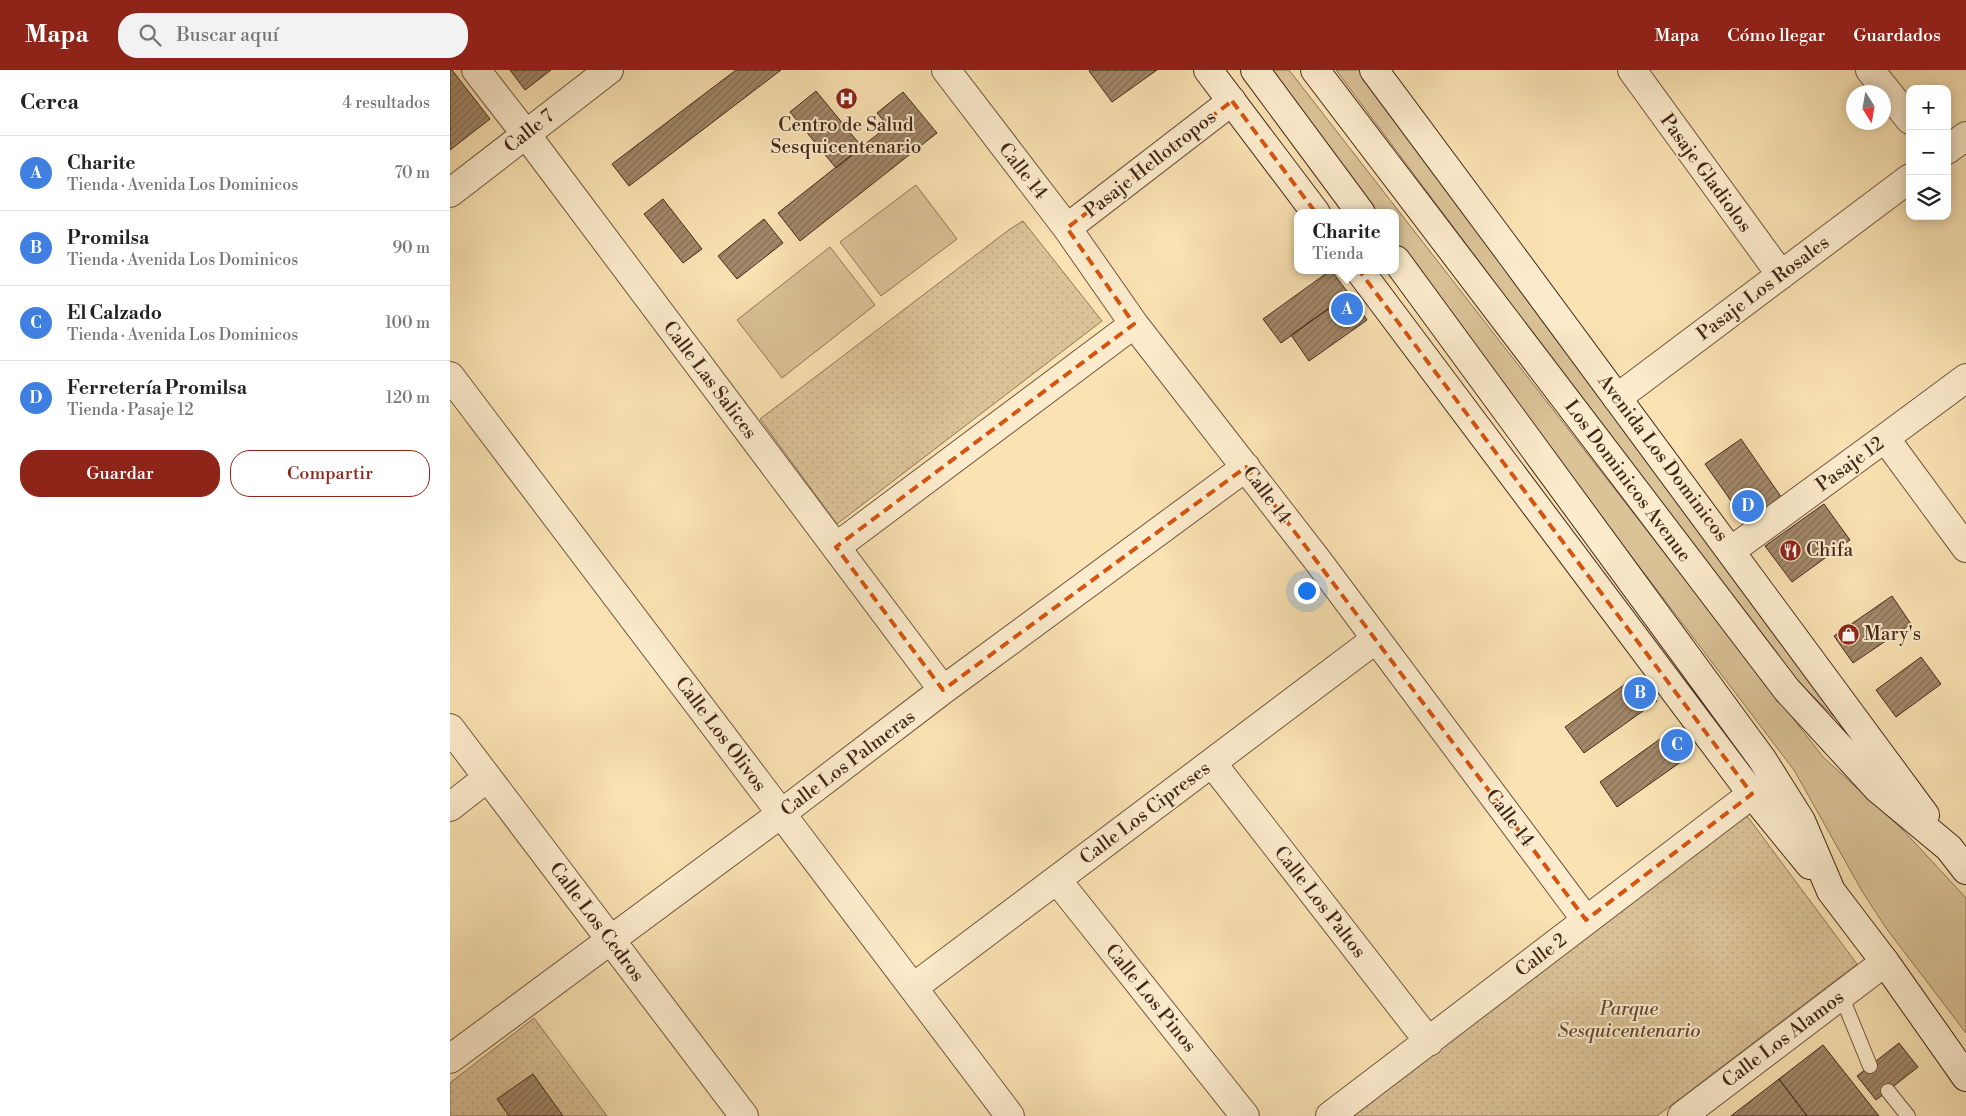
<!DOCTYPE html>
<html lang="es">
<head>
<meta charset="utf-8">
<style>
  :root { --surface:#fff; --page:#f2f2f2; --text:#222; --muted:#767676; --line:#e0e0e0; --accent:#8f2418 }
  body { margin:0; font-family:"Libre Bodoni",serif; background:var(--page); color:var(--text) }
  .controls { position:absolute; right:15px; top:15px; display:grid; overflow:hidden; border-radius:10px; box-shadow:0 2px 12px #0003 }
  .controls button { width:45px; height:45px; display:grid; place-items:center; padding:0; border:0; border-bottom:1px solid var(--line); background:var(--surface); color:var(--text); font:25px sans-serif }
  .compass { position:absolute; left:1396px; top:15px; width:45px; height:45px; border-radius:50%; background:var(--surface); box-shadow:0 2px 12px #0003; rotate:169deg }
  .you { position:absolute; left:856px; top:520px; width:18px; height:18px; margin:-12px; border:4px solid #fff; border-radius:50%; background:#1a73e8; box-shadow:0 0 0 8px #1a73e833 }
  .badge { display:grid; place-items:center; width:32px; height:32px; border-radius:50%; background:var(--accent); color:#fff; font-size:16px; font-weight:700 }
  .pin { position:absolute; translate:-50% -50%; border:2px solid #fff; box-shadow:0 1px 5px #0006 }
  .popup { position:absolute; left:844px; top:139px; width:105px; height:65px; box-sizing:border-box; display:grid; place-content:center; border-radius:10px; background:var(--surface); filter:drop-shadow(0 1px 4px #0005); font-size:16px; white-space:nowrap; color:var(--muted) }
  .popup b { font-size:19px; color:var(--text) }
  .popup::after { content:''; position:absolute; left:50%; top:100%; margin-left:-10px; border:10px solid transparent; border-top-color:var(--surface) }
  .list { margin:0; padding:0; list-style:none }
  h2 { display:flex; justify-content:space-between; align-items:center; height:65px; margin:0; padding:0 20px; font-size:21px }
  h2 small { font-size:16px; font-weight:400; color:var(--muted) }
  .list li { display:grid; grid-template-columns:32px 1fr auto; gap:15px; align-items:center; box-sizing:border-box; height:75px; padding:0 20px; border-top:1px solid var(--line) }
  .list b { display:block; font-size:19px; white-space:nowrap }
  .list p { margin:0; font-size:16px; white-space:nowrap; color:var(--muted) }
  .list em { font-size:16px; font-style:normal; color:var(--muted) }
  .actions { display:flex; gap:10px; padding:15px 20px }
  .actions a { flex:1; padding:11px 0; border:1px solid var(--accent); border-radius:20px; text-align:center; font-size:18px; color:var(--accent) }
  .actions .main { background:var(--accent); color:#fff }
  .icon { flex:none; width:28px; height:28px; fill:none; stroke:currentColor; stroke-width:2; stroke-linecap:round; stroke-linejoin:round }
  .map { position:relative; flex:none; width:1516px; height:1046px; overflow:hidden }
  header { display:flex; align-items:center; gap:30px; box-sizing:border-box; height:70px; padding:0 25px; background:var(--accent); color:#fff }
  header strong { font-size:24px }
  nav { display:flex; gap:28px; margin-inline-start:auto; font-size:18px }
  .search { width:350px; height:45px; background:var(--page); display:flex; align-items:center; gap:12px; box-sizing:border-box; padding:0 18px; border-radius:20px; color:var(--muted); font-size:19px }
  main { display:flex }
  aside { flex:1; background:var(--surface) }
  .map>svg:first-child { display:block }
  .green { fill:#dbc398; stroke:#90765a }
  .park { fill:url(#park-dots); stroke:#90765a }
  .building { fill:url(#building-hatch); stroke:#44291b }
  .lines { fill:none; stroke-linecap:round; stroke-linejoin:round }
  .lane-casing { stroke:#725741; stroke-width:16 }
  .street-casing { stroke:#725741; stroke-width:30 }
  .secondary-casing { stroke:#44291b; stroke-width:30 }
  .lane { stroke:#fceccd; stroke-width:14 }
  .street { stroke:#fceccd; stroke-width:28 }
  .secondary { stroke:#fceccd; stroke-width:28 }
  .marked { fill:none; stroke:#d8540e; stroke-width:4; stroke-dasharray:10 6; stroke-linejoin:round }
  .labels { text-anchor:middle; dominant-baseline:central; stroke-width:4; stroke-linejoin:round; paint-order:stroke }
  .poi-label { font-size:19px; fill:#44291b; stroke:#fceccd; text-anchor:start }
  .street-label { font-size:19px; fill:#44291b; stroke:#fceccd }
  .park-label { font-size:19px; font-style:italic; fill:#624834; stroke:#fceccd }
</style>
</head>
<body>
<header>
<strong>Mapa</strong>
<div class="search"><svg class="icon" aria-label="search" viewBox="0 0 24 24"><circle cx="10" cy="10" r="6"/><path d="M15 15l6 6"/></svg>Buscar aquí</div>
<nav><a>Mapa</a><a>Cómo llegar</a><a>Guardados</a></nav>
</header>
<main>
<aside>
<h2>Cerca<small>4 resultados</small></h2>
<ul class="list">
<li><span class="badge" style="background:#3f7fe0">A</span><div><b>Charite</b><p>Tienda · Avenida Los Dominicos</p></div><em>70 m</em></li>
<li><span class="badge" style="background:#3f7fe0">B</span><div><b>Promilsa</b><p>Tienda · Avenida Los Dominicos</p></div><em>90 m</em></li>
<li><span class="badge" style="background:#3f7fe0">C</span><div><b>El Calzado</b><p>Tienda · Avenida Los Dominicos</p></div><em>100 m</em></li>
<li><span class="badge" style="background:#3f7fe0">D</span><div><b>Ferretería Promilsa</b><p>Tienda · Pasaje 12</p></div><em>120 m</em></li>
</ul>
<div class="actions"><a class="main">Guardar</a><a>Compartir</a></div>
</aside>
<div class="map">
<svg width="1516" height="1046" viewBox="0 0 1516 1046">
  <defs>
    <pattern id="park-dots" width="8" height="8" patternUnits="userSpaceOnUse" patternTransform="scale(1.25)"><rect width="8" height="8" fill="#dbc398"/><path d="M2 2h.1M6 6h.1" fill="none" stroke="#bda882" stroke-width="1.8" stroke-linecap="round"/></pattern>
    <pattern id="building-hatch" width="6" height="6" patternUnits="userSpaceOnUse" patternTransform="scale(1.25)"><rect width="6" height="6" fill="#a3896a"/><path d="M-1 1l2-2M0 6l6-6M5 7l2-2" fill="none" stroke="#867056"/></pattern>
  </defs>
  <rect width="100%" height="100%" fill="#fae2b2"/>
  <filter id="stains"><feTurbulence type="fractalNoise" baseFrequency=".004" numOctaves="4"/><feColorMatrix values="0 0 0 0 .2 0 0 0 0 .09 0 0 0 0 .02 0 0 0 .5 -.17"/></filter>
  <radialGradient id="worn" r=".72"><stop offset=".6" stop-color="#630" stop-opacity="0"/><stop offset="1" stop-color="#630" stop-opacity=".3"/></radialGradient>
  <path class="green" d="M812,0H839L1373,687L1452,759L1516,828V963L1436,858L1412,821L1344,700L946,177V143H920Z
    M886,0H910L1408,671L1328,591Z
    M466,115L507,169L431,226L390,172Z
    M380,177L425,235L332,308L287,250Z"/>
  <path class="park" d="M573,151L652,251L387,454L310,349L560,159Z
    M1297,746L1407,894L1207,1046H896Z
    M84,948L157,1046H0V1013Z"/>
  <path class="building" d="M0,0H2L40,49L0,80Z
    M60,0H101L75,20Z
    M286,0H331L179,116L162,94Z
    M641,0H707L662,32L639,1Z
    M366,21L412,77L386,98L340,42Z
    M453,22L487,63L350,171L328,143L438,56L427,43Z
    M213,129L252,179L233,193L194,144Z
    M314,149L333,173L287,209L268,186Z
    M881,200L899,224L831,273L813,249Z
    M899,224L917,250L859,291L841,265Z
    M1291,369L1334,431L1298,455L1255,394Z
    M1374,434L1400,470L1342,512L1315,476Z
    M1442,526L1461,554L1403,593L1384,566Z
    M1471,587L1491,614L1446,647L1426,620Z
    M1188,605L1207,631L1134,683L1115,657Z
    M1224,659L1242,684L1167,737L1150,712Z
    M1449,973L1468,997L1426,1030L1407,1006Z
    M1373,975L1429,1046H1357L1329,1009Z
    M83,1004L113,1046H59L47,1029Z
    M1329,1009L1357,1046H1281Z"/>
  <g class="lines">
    <defs>
      <path id="lane" d="M1391,925L1420,996
        M1438,1021L1458,1046"/>
      <path id="street" d="M26,0L75,63L493,620
        M496,0L617,158L684,254L868,491L1136,850
        M1182,0L1331,205
        M1420,0L1460,50
        M1497,80L1516,66
        M0,123L159,0
        M617,158L782,31
        M0,306L560,1046
        M1167,328L1460,108
        M1435,368L1516,478
        M386,477L684,254
        M1282,480L1435,368L1516,308
        M0,658L294,1046
        M762,693L979,972
        M0,737L37,708
        M607,810L795,1046
        M464,917L926,569
        M0,989L332,743L493,620L796,397
        M880,1046L1302,724
        M1232,1046L1435,892"/>
      <path id="secondary" d="M758,0L866,143
        M805,0L911,143
        M865,0L1337,620L1428,719L1499,778L1516,800
        M924,0C1108,248 1293,495 1475,745
        M946,190L1312,689L1351,751L1381,821L1435,892L1516,1007
        M909,200L1302,724L1360,795"/>
    </defs>
    <use href="#lane" class="lane-casing"/>
    <use href="#street" class="street-casing"/>
    <use href="#secondary" class="secondary-casing"/>
    <use href="#lane" class="lane"/>
    <use href="#street" class="street"/>
    <use href="#secondary" class="secondary"/>
  </g>
  <path class="marked" d="M782,31L1302,724L1136,850L796,397L493,620L386,477L684,254L617,158Z"/>
  <defs>
    <symbol id="hospital-disc" viewBox="-11 -11 22 22"><circle r="9.5" fill="#8f2418" stroke="#fceccd"/><path d="M-5-5h3v3.5h4V-5h3V5h-3V1.5h-4V5h-3Z" fill="#fff"/></symbol>
    <symbol id="restaurant-disc" viewBox="-11 -11 22 22"><circle r="9.5" fill="#8f2418" stroke="#fceccd"/><path d="M-5-6h1v4h1v-4h1v4h1v-4h1v5L-1.5 .5V6h-2V.5L-5-1ZM5-6V6H3V1.5H1.5Q1.5-4 5-6Z" fill="#fff"/></symbol>
    <symbol id="shop-disc" viewBox="-11 -11 22 22"><circle r="9.5" fill="#8f2418" stroke="#fceccd"/><path d="M-5-2.5h2.3a2.7 3.5 0 0 1 5.4 0H5L5.5 6h-11ZM-1.5-2.5h3a1.5 2.3 0 0 0-3 0Z" fill="#fff"/></symbol>
  </defs>
  <g fill-rule="evenodd">
    <use href="#hospital-disc" x="384" y="16" width="25" height="25"/>
    <use href="#restaurant-disc" x="1328" y="468" width="25" height="25"/>
    <use href="#shop-disc" x="1386" y="552" width="25" height="25"/>
  </g>
  <g class="labels">
    <g class="poi-label">
      <text x="396" y="55" text-anchor="middle">Centro de Salud<tspan x="396" dy="22">Sesquicentenario</tspan></text>
      <text x="1356" y="480">Chifa</text>
      <text x="1414" y="564">Mary's</text>
    </g>
    <g class="street-label">
      <text transform="translate(79 61) rotate(-38)">Calle 7</text>
      <text transform="translate(700 94) rotate(-38)">Pasaje Hellotropos</text>
      <text transform="translate(573 101) rotate(52)">Calle 14</text>
      <text transform="translate(1256 103) rotate(54)">Pasaje Gladiolos</text>
      <text transform="translate(1313 218) rotate(-37)">Pasaje Los Rosales</text>
      <text transform="translate(260 310) rotate(53)">Calle Las Salices</text>
      <text transform="translate(1213 388) rotate(53)">Avenida Los Dominicos</text>
      <text transform="translate(1400 394) rotate(-36)">Pasaje 12</text>
      <text transform="translate(1178 411) rotate(53)">Los Dominicos Avenue</text>
      <text transform="translate(817 425) rotate(53)">Calle 14</text>
      <text transform="translate(271 664) rotate(53)">Calle Los Olivos</text>
      <text transform="translate(398 693) rotate(-37)">Calle Los Palmeras</text>
      <text transform="translate(695 743) rotate(-37)">Calle Los Cipreses</text>
      <text transform="translate(1060 748) rotate(53)">Calle 14</text>
      <text transform="translate(870 832) rotate(52)">Calle Los Paltos</text>
      <text transform="translate(147 852) rotate(53)">Calle Los Cedros</text>
      <text transform="translate(1091 885) rotate(-37)">Calle 2</text>
      <text transform="translate(701 928) rotate(51)">Calle Los Pinos</text>
      <text transform="translate(1333 969) rotate(-37)">Calle Los Alamos</text>
    </g>
    <g class="park-label">
      <text x="1179" y="939">Parque<tspan x="1179" dy="22">Sesquicentenario</tspan></text>
    </g>
  </g>
  <rect width="100%" height="100%" filter="url(#stains)"/>
  <rect width="100%" height="100%" fill="url(#worn)"/>
</svg>
<div class="controls">
<button>+</button>
<button>−</button>
<button><svg class="icon" aria-label="layers" viewBox="0 0 24 24"><path d="M12 4l9 5-9 5-9-5zM3 14l9 5 9-5"/></svg></button>
</div>
<svg class="compass" viewBox="-18 -18 36 36"><path d="M0-13l5 13h-10z" fill="#e53935"/><path d="M0 13l5-13h-10z" fill="#767676"/></svg>
<div class="you"></div>
<div class="pin badge" style="left:897px;top:239px;background:#3f7fe0">A</div>
<div class="popup"><b>Charite</b>Tienda</div>
<div class="pin badge" style="left:1190px;top:623px;background:#3f7fe0">B</div>
<div class="pin badge" style="left:1227px;top:675px;background:#3f7fe0">C</div>
<div class="pin badge" style="left:1298px;top:436px;background:#3f7fe0">D</div>
</div>
</main>
</body>
</html>
